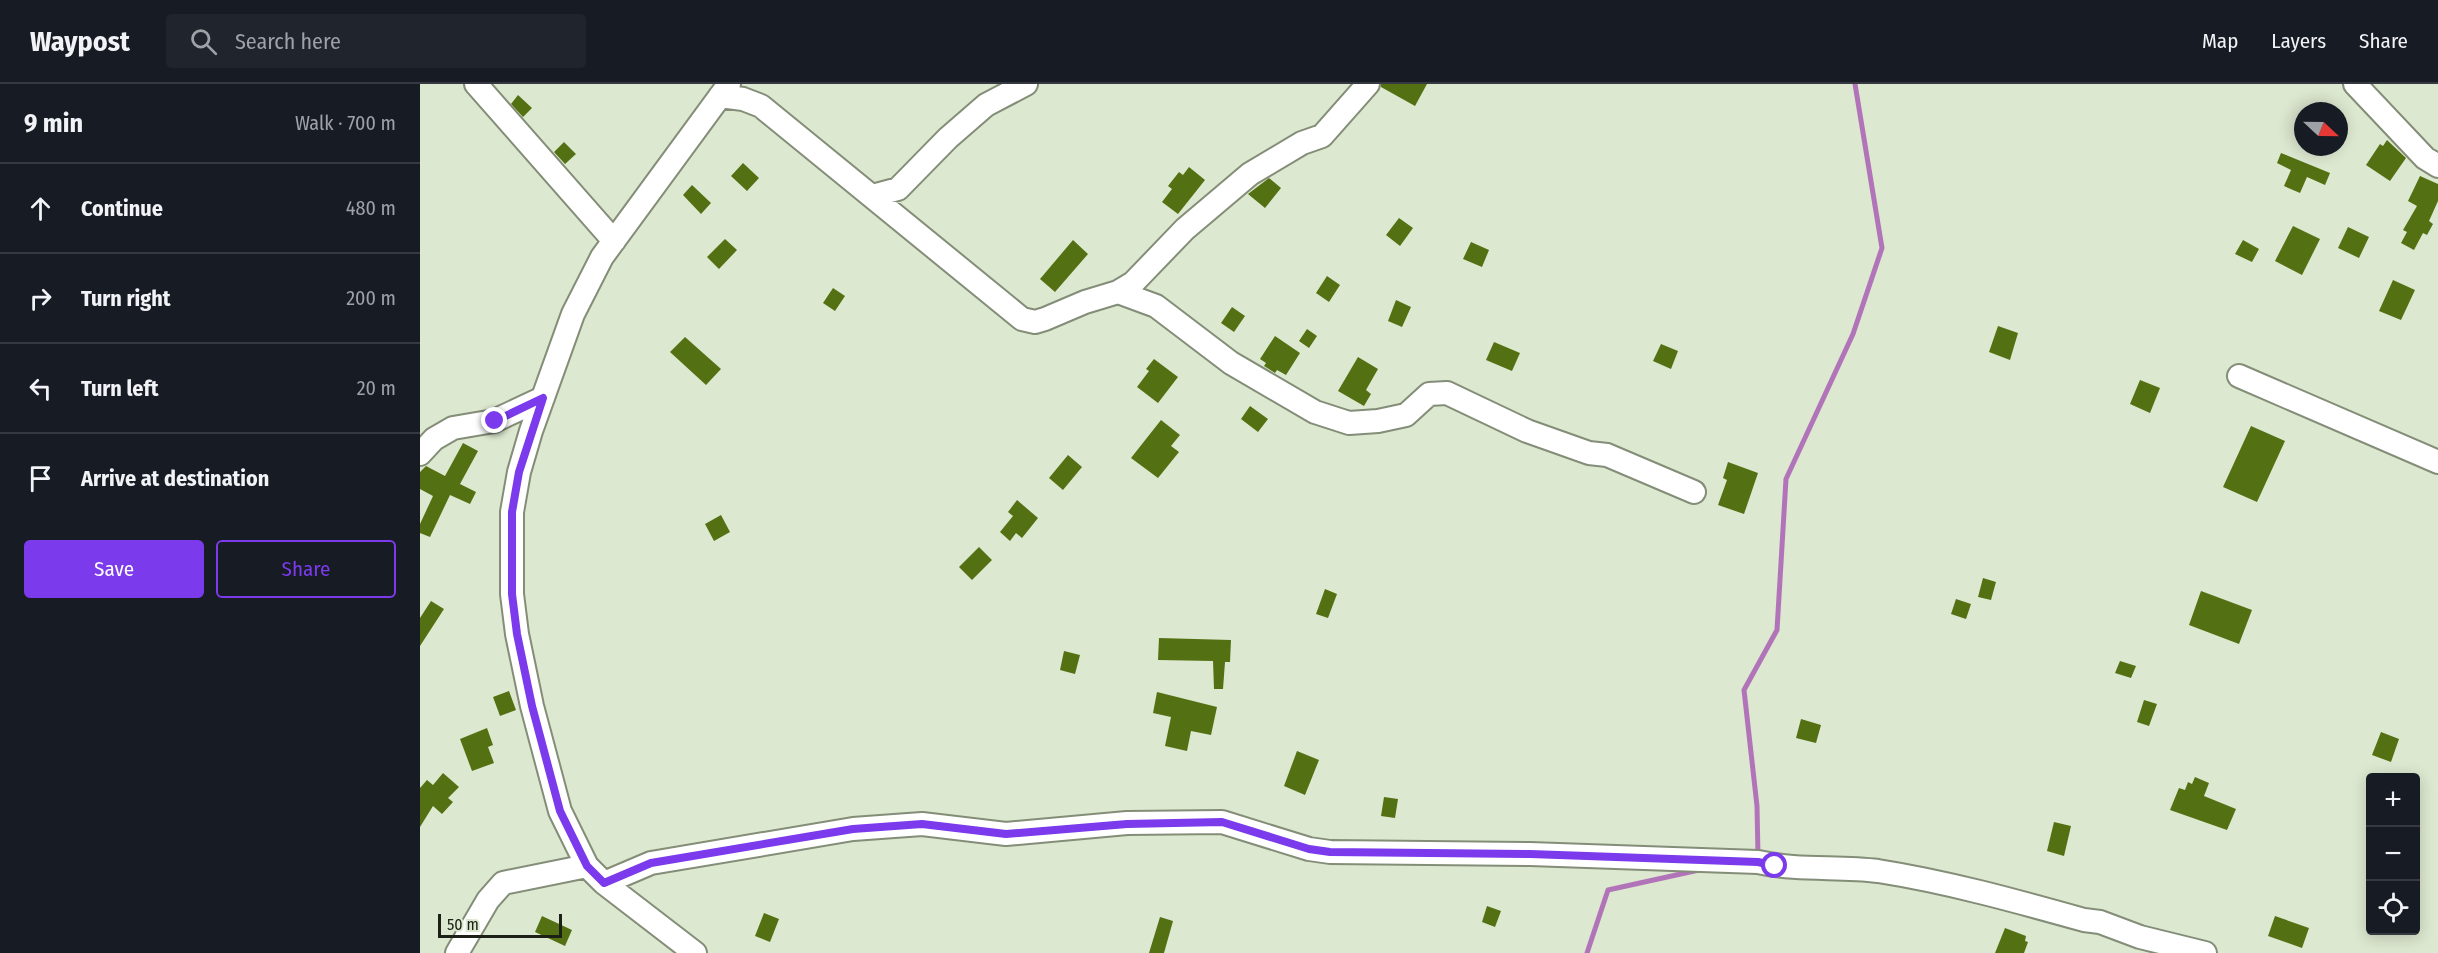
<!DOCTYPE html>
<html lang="en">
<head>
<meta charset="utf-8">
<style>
  :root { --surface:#171b24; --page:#20242c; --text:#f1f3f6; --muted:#9ea1a6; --line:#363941; --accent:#7c3aed }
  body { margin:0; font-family:"Fira Sans Condensed",sans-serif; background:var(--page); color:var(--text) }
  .controls { position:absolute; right:18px; bottom:18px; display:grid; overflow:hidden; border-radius:6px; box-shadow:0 3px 15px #0003 }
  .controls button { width:54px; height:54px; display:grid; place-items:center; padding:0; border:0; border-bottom:2px solid var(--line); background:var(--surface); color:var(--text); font:30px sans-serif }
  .compass { position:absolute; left:1874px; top:18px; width:54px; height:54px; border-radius:50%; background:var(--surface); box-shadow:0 3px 15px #0003; rotate:112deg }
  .scale { position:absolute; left:18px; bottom:15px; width:124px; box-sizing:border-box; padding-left:6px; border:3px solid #1c2017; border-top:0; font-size:16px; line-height:21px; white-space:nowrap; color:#1c2017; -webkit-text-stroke:4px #dde8d0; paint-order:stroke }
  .stop { position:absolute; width:18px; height:18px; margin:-14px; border:4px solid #7c3aed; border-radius:50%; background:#fff }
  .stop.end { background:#7c3aed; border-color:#fff; box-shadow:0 2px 6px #0008 }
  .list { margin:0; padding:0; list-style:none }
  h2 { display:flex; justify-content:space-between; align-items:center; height:78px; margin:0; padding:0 24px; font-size:26px }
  h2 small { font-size:20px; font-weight:400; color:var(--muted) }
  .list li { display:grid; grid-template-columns:39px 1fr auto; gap:18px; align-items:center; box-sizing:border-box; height:90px; padding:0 24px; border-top:2px solid var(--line) }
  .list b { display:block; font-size:22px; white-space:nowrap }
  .list em { font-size:20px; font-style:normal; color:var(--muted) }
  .actions { display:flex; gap:12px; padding:18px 24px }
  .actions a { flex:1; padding:14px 0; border:2px solid var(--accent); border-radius:6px; text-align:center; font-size:21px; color:var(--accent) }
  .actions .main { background:var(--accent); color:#fff }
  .icon { flex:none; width:33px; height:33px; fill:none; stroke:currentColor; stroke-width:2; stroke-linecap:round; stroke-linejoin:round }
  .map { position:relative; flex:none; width:2018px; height:869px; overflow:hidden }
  header { display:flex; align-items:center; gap:36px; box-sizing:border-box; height:84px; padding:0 30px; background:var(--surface); border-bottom:2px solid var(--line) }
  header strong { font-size:28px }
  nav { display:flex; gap:33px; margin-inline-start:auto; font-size:21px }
  .search { width:420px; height:54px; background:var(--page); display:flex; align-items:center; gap:15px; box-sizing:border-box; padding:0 21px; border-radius:6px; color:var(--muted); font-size:22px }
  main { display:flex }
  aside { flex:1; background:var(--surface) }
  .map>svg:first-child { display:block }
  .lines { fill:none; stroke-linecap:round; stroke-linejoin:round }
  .stream { stroke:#b274b9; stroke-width:5 }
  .building { fill:#537112 }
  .minor-casing { stroke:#838d77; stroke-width:26 }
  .minor { stroke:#fff; stroke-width:22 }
  .route { stroke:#7c3aed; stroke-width:8 }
</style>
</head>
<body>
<header>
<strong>Waypost</strong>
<div class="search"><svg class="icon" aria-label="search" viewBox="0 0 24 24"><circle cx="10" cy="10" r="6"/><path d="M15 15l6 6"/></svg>Search here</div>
<nav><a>Map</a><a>Layers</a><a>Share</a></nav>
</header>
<main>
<aside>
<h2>9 min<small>Walk · 700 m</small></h2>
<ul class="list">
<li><svg class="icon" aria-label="ahead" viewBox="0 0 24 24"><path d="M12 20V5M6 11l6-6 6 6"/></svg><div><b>Continue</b></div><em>480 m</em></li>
<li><svg class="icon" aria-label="right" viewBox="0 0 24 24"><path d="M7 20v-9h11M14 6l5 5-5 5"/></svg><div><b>Turn right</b></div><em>200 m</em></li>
<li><svg class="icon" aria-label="left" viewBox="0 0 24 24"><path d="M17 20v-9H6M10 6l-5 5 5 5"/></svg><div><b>Turn left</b></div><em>20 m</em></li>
<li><svg class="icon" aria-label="arrive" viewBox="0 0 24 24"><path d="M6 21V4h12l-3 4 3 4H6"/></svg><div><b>Arrive at destination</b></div></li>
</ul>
<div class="actions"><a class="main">Save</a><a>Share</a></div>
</aside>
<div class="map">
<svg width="2018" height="869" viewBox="0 0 2018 869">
  <rect width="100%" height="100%" fill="#dde8d0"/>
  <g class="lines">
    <path class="stream" d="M1338,772L1337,722L1324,606L1357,546L1366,395L1433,250L1462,164L1435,0
      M1167,869L1188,806L1279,786"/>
  </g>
  <path class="building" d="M961,0H1007L995,22L961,3Z
    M98,11L112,24L103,33L91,20Z
    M1967,56L1986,74L1970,97L1946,81L1960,60L1963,62Z
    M144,58L156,70L145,80L134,68Z
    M1861,69L1910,89L1905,101L1887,93L1880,109L1864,102L1871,86L1857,79Z
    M323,79L339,94L327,107L311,92Z
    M769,83L785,96L758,130L742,118L752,105L748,102L759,88L763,91Z
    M2000,92L2018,100V117L2009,137L2013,140L2007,151L2003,149L1994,166L1981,159L1987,148L1983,146L1997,122L1988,117Z
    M849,94L861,104L845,124L828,110Z
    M272,101L291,119L281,130L263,111Z
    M979,134L993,144L980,162L966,151Z
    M1873,142L1900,155L1882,191L1855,177Z
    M1928,143L1949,153L1939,174L1918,164Z
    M305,155L317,166L299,185L287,173Z
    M653,156L668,170L635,208L620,195Z
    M1823,156L1839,165L1832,178L1815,170Z
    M1051,158L1069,166L1062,183L1043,175Z
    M907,192L920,201L909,218L896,209Z
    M1973,196L1995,206L1981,236L1959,227Z
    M413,204L425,212L415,227L403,219Z
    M976,216L991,223L982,243L968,237Z
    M812,223L825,232L814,248L801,239Z
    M1578,242L1598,249L1590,276L1569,268Z
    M887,245L897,252L889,264L879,257Z
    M855,252L880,269L866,291L857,286L855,289L844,282L846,279L840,275Z
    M265,253L301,285L286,301L250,268Z
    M1074,258L1100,269L1092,287L1066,276Z
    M1241,260L1258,267L1251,285L1233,277Z
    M938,273L958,285L946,306L951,310L944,322L918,307Z
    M734,275L758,293L738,319L717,303L729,287L726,285Z
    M1720,296L1740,304L1730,329L1710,320Z
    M830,322L848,335L838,348L821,335Z
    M741,336L760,351L751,362L759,368L738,394L711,374Z
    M1831,342L1865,357L1837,418L1803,403Z
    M43,359L58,367L40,400L56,408L50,420L30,411L10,453L0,449V440L13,412L0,405V388L6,382L25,392Z
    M648,371L662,383L643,406L629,394Z
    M1308,378L1338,389L1324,430L1298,421L1307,396L1303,394Z
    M597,416L618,434L602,454L596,449L590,457L580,448L593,432L588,428Z
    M301,431L310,448L294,457L285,440Z
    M559,463L572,476L552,496L539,483Z
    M1563,494L1576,498L1571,516L1558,513Z
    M905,505L917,510L908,534L896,530Z
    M1781,507L1832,526L1819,560L1769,541Z
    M1536,515L1551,520L1546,535L1531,530Z
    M11,517L24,525L0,562V534Z
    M739,554L811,556L810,578H805L803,605H794L793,577L738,576Z
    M644,567L660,571L655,590L640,586Z
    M1700,577L1716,582L1711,594L1695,589Z
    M89,607L96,626L80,632L73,613Z
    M737,608L797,623L791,651L771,647L767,667L745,662L751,633L733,629Z
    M1724,616L1737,620L1729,642L1717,638Z
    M1381,635L1401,641L1396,659L1376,654Z
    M67,644L73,661L68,663L74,679L52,687L40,655Z
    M1961,648L1979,655L1971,678L1952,671Z
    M877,667L899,676L885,711L864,702Z
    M23,689L39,703L28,714L33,718L22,730L13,722L0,743V704L7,696L13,701Z
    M1775,693L1789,699L1784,712L1816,725L1807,746L1750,726L1759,704L1765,706L1768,698L1772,700Z
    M964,713L978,715L975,734L961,732Z
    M1634,738L1651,742L1644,772L1627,767Z
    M1067,822L1081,827L1075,843L1062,838Z
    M344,829L359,835L350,858L335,852Z
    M122,832L152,846L145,862L115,848Z
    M1855,832L1889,844L1882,864L1848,852Z
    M740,833L753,837L744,869H729Z
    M1585,844L1606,852L1605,857L1608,858L1604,869H1575Z"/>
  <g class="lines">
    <defs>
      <path id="minor" d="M56,0L194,157
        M1935,0L2005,74L2018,82
        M300,12L323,15L341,22L602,235L615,238L625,235L665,218L698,208L713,199L765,145L830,90L882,59L902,52L948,0
        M452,112L478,105L528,54L566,21L606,0
        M698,208L736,222L811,279L895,328L929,339L958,337L986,331L1009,310L1027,309L1107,347L1169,369L1187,371L1274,408
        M1819,292L2018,378
        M0,370L14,355L33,344L74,337L123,314
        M184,799L231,779L433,745L502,740L586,750L707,739L802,738L889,765L910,768L1110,770L1338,778C1378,787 1418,782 1458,787C1528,798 1596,817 1664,836L1680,838L1720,853L1785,869
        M37,869L68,816L83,799L167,782
        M275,869L184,799L167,782L140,727L112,622L97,550L92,510V428L99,388L111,347L153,230L182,173L309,0"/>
    </defs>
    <use href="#minor" class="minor-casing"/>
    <use href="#minor" class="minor"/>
  </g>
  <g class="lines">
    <path class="route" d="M75,337L123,314L99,388L92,428V510L97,550L112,622L140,727L167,782L184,799L231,779L433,745L502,740L586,750L707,740L802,738L889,765L910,768L1110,770L1338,778L1355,782"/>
  </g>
</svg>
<div class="controls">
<button>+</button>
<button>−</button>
<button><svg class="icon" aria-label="locate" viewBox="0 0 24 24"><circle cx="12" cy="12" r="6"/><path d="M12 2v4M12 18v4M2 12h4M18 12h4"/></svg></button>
</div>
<svg class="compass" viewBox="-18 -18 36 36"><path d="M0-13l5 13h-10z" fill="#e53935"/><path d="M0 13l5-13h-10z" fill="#9ea1a6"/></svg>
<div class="scale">50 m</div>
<div class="stop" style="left:1355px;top:782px"></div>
<div class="stop end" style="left:75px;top:337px"></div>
</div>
</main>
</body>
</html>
